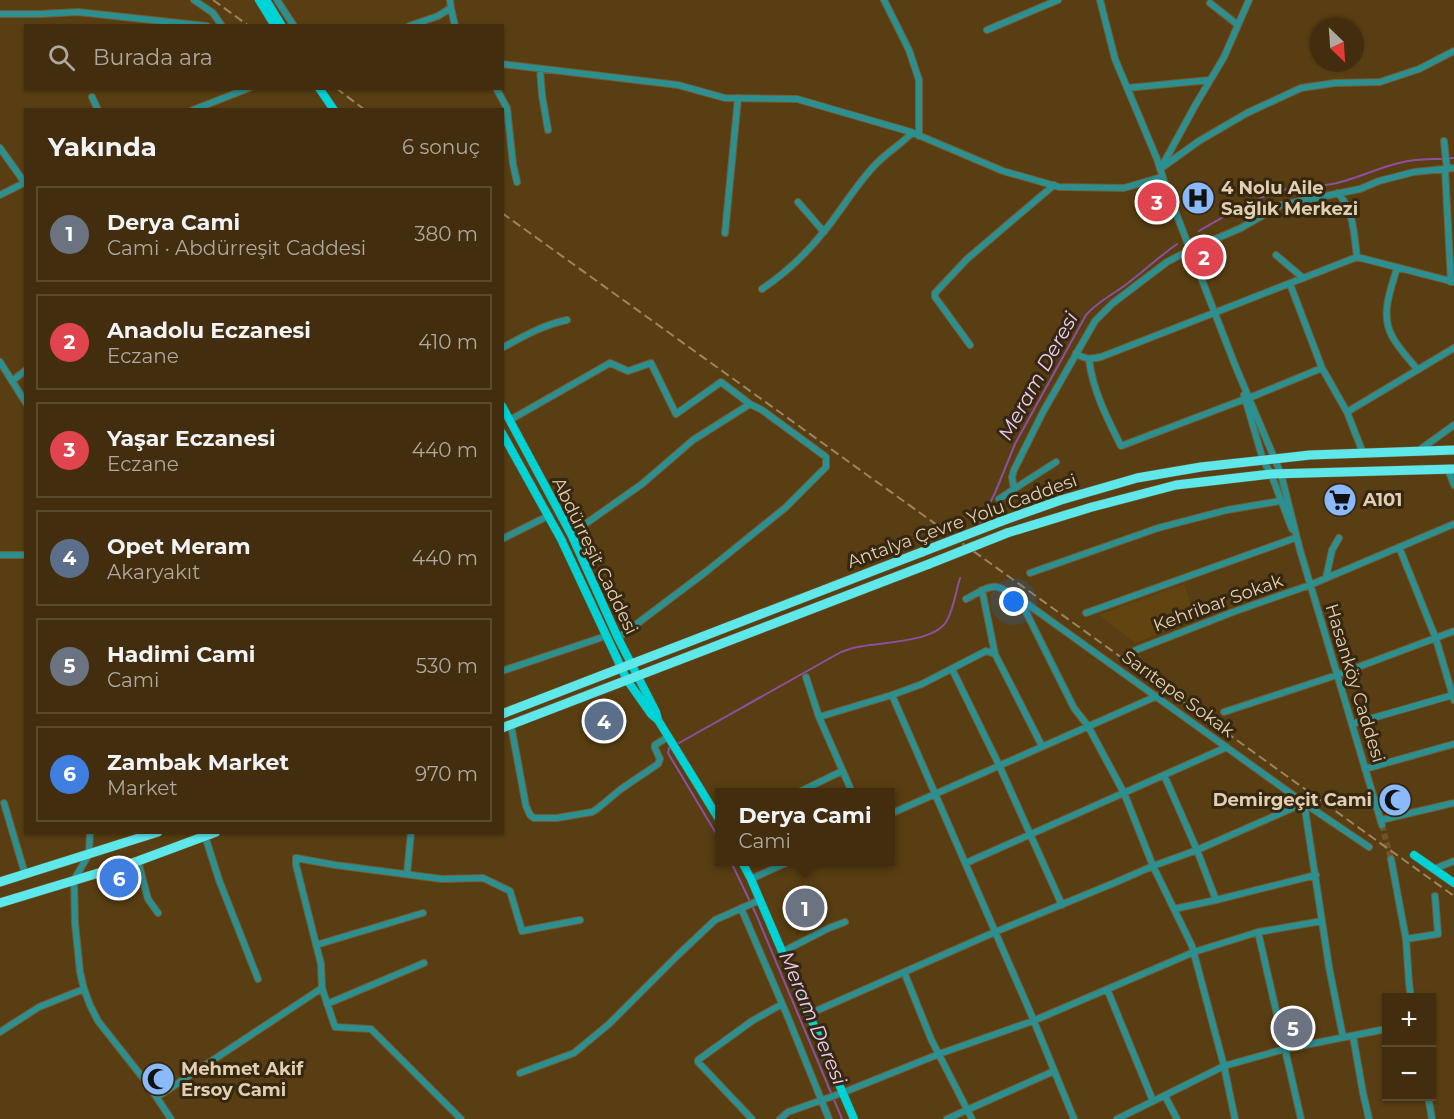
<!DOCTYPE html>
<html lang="tr">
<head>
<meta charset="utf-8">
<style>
  :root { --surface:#422e0e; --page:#493617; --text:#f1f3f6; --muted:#aea89e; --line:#5a4a2e; --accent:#8abafc }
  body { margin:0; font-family:Montserrat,sans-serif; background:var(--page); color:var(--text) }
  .controls { position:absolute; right:18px; bottom:18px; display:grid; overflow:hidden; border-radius:0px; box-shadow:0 2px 4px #0004 }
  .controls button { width:54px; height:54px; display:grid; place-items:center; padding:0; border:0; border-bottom:2px solid var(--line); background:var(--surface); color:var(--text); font:30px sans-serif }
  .compass { position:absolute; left:1310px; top:18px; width:54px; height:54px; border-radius:50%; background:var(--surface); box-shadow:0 2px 4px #0004; rotate:155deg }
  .you { position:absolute; left:1014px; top:602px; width:21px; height:21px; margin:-15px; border:4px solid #fff; border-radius:50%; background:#1a73e8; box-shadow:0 0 0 9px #1a73e833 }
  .badge { display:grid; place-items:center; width:39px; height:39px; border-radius:50%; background:var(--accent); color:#fff; font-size:20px; font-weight:700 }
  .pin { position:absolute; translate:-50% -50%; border:3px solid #fff; box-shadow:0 2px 6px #0006 }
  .popup { position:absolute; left:715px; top:788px; width:180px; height:78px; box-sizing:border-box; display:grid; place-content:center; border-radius:0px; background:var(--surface); filter:drop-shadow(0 2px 4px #0005); font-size:20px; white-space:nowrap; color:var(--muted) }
  .popup b { font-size:22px; color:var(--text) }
  .popup::after { content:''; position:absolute; left:50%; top:100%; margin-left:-12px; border:12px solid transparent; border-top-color:var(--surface) }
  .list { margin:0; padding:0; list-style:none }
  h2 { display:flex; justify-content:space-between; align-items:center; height:78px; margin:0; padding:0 24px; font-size:26px }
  h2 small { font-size:20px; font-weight:400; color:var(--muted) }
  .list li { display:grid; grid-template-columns:39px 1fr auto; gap:18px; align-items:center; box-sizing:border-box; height:96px; margin:0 12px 12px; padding:0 12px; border:2px solid var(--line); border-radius:0px }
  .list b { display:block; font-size:22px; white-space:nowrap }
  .list p { margin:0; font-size:20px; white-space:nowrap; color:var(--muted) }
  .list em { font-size:20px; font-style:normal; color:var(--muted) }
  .icon { flex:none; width:33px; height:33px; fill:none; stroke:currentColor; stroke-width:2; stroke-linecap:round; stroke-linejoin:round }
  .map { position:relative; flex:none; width:1454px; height:1119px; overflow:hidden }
  .search { position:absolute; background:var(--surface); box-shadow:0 2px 4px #0004; left:24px; top:24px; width:480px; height:66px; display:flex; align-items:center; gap:15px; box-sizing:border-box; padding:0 21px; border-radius:0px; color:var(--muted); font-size:22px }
  .panel { position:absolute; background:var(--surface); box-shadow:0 2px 4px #0004; left:24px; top:108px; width:480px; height:726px; border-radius:0px }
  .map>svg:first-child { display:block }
  .built { fill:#61440f }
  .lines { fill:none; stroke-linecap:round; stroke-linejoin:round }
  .stream { stroke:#8c50a1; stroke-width:2 }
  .minor-tunnel { stroke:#6d542a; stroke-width:6; stroke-dasharray:6 3; stroke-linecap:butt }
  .minor-casing { stroke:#745b32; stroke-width:8 }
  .major-casing { stroke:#745b32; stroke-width:9 }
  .highway-casing { stroke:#745b32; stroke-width:10 }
  .minor { stroke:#2c9091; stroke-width:6 }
  .major { stroke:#00d3d6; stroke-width:8 }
  .highway { stroke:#5ee8ea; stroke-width:9 }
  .rail { stroke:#9c8461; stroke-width:2; stroke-dasharray:9 4.5; stroke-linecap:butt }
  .highway-bridge-casing { stroke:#745b32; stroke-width:10; stroke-linecap:butt }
  .highway-bridge { stroke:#5ee8ea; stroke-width:9 }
  .labels { text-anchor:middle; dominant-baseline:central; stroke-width:6; stroke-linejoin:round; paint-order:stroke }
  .poi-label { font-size:18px; font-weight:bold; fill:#e2ceb3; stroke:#362710; text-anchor:start }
  .street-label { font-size:18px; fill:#e2ceb3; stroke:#362710 }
  .water-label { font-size:20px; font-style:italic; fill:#ebccf7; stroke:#362710 }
</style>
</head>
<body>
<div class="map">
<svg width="1454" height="1119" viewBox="0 0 1454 1119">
  <rect width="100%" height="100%" fill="#583e12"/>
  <path class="built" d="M1184,584L1196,620L1135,643L1099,615Z"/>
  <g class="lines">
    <path class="stream" d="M1199,231C1227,215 1255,197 1287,189C1304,185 1321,187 1337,183C1358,178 1378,168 1399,163C1417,158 1435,160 1454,158
      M980,522L995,493L1015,444L1086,315C1098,301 1114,294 1128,283C1145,270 1160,256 1177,244
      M679,743L841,652C848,649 855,647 863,646C885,642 933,642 946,622C953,612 956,591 960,578
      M669,748L668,753L720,840
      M731,862L756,914L842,1119"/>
    <path class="minor-tunnel" d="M1382,825L1391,859"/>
    <defs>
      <path id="minor" d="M194,0L213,13L222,26
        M277,0L294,26
        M884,0L909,50L919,80V136
        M1100,0L1115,59L1157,159L1167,190L1235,365L1281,474L1300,550L1382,825
        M1210,3L1238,25
        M451,8L455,26
        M0,14H40L78,12L207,26
        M409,26L438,16L451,8L450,0
        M987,30L1058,0
        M502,64L678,85L725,98L797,99L911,132L1003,171L1059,187L1124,188L1162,177
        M540,69L542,95L548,130
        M496,88L507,108L513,164L517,182
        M1127,88L1210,80
        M92,97L98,110
        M193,110L249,88
        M1444,141L1447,169
        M0,148L25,183
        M1162,166L1196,104L1224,57L1249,0
        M1160,169L1199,141L1247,113L1301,88L1335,83L1380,82L1419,69L1454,51
        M1445,169L1451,282
        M1338,193C1354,210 1354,235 1357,257
        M0,195L26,182
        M798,202L824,232
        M725,233L738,98
        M1276,255L1303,278
        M1397,268C1391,289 1380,314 1392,336C1398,348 1409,359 1418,370
        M1290,284L1322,368L1347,412L1363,453
        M762,289C786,273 807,253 826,229C843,208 857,183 877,163C888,152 901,144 912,133
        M970,345L935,297V293L967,259L1054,185
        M502,348C524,336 543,325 567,320
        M1076,353C1085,360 1091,359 1101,357L1357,257L1454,282
        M1089,360C1093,391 1107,418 1121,446L1245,399
        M0,362L26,403
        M12,381L26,370
        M1244,395L1263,460L1271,474L1292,529
        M1249,398L1322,368
        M1347,412L1454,348
        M510,420L610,363L628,371L651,363L676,414L721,382L750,404
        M1418,451L1454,425
        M1056,462L1014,489L1012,477L1014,470L1043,412L1095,321L1113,303L1167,262L1190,250L1241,228L1281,205L1360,189L1379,181L1414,172L1454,168
        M1448,469L1454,485
        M999,499L1014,489
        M571,534L642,484L693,440L750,404L762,410L826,457V467L785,508L707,571L618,638
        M502,539L548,516
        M1399,547L1436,639L1454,700
        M0,555H26
        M1030,573L1158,528L1227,510L1280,501
        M1326,578L1332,550L1339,538
        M982,590L995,654
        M1019,598L1074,708L1088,726L1124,793L1153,866L1192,946L1224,1066L1235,1119
        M966,599C993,585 992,581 1019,598L1304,803L1369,847
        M1086,613L1295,538
        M1136,650L1233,612L1310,585L1454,524
        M952,669L999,765L1062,905
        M502,671L606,636
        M806,677L819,717L852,792
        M892,695L1031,1014L1074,1119
        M1224,712L1337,675L1454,631
        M819,717L892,695L922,684L986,651L995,654L1042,746
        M1352,724L1453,695
        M511,725L526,806L530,815L534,818H557L592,812L597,809L621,789L658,764L660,759L655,748V745L668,737
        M1365,769L1454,744
        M1164,775L1197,850L1216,900
        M799,792L842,771
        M4,803L25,874
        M890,814L1157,696
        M1381,820L1454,803
        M90,832L89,854L74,880L75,923L80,972L84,989L90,1005L98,1021L147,1083L171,1119
        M205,836L219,880L258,979
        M1391,859L1406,939L1409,983L1411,998
        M138,861L148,899L158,913
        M966,863L1227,747
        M1434,869L1454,861
        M407,874L411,832
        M751,879L788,862
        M741,908L787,1015L829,1119
        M1174,909L1216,900L1316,875
        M1258,932L1301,1119
        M1406,939L1438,934L1435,896
        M316,945L423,913
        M782,952L829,928L845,922
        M904,972L931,1039L972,1119
        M322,988L335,1027L371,1029L461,1119
        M1107,989L1153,1101
        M327,1004L424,963
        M809,1014L995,932L1114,883L1153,866L1197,850L1304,803L1329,967L1343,1037
        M0,1032L39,1007L84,989
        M1353,1036L1363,1093L1369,1119
        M520,1073L574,1053L609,1024L678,955L715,920L760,900
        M1165,1096L1177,1119
        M1428,1096L1432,1119
        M157,1097L322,988L321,964L296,865V858L335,865L442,879L483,878L510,891L522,931L580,920
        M752,1119L698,1062V1060L752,1021L782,1004
        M780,1119L788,1112L842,1093L939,1054L1033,1021L1194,952L1258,932L1322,921
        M947,1119L1054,1071
        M1117,1119L1224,1066L1285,1049L1386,1029"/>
      <path id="major" d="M259,0L275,26
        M266,0L282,26
        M319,88L334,110
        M502,406L571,534L618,638L656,712L658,720
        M502,433L561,539L627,680L651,714L658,720L720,821
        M1414,855L1454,883
        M742,862L751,879L854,1119"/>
      <path id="highway" d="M1002,521L1061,500L1137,478L1201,467L1310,455L1454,450
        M1007,533L1092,507L1176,485L1271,474L1454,469
        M502,714L922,552
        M502,728L929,564
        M0,882L158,832
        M0,903L138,861L216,832"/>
    </defs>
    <use href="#minor" class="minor-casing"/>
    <use href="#major" class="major-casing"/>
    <use href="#highway" class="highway-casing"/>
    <use href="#minor" class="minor"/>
    <use href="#major" class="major"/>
    <use href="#highway" class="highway"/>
    <path class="rail" d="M213,0L249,26
      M336,88L365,110
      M502,213L1454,896"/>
    <defs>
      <path id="highway-bridge" d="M922,552L1002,521
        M929,564L1007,533"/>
    </defs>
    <use href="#highway-bridge" class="highway-bridge-casing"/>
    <use href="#highway-bridge" class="highway-bridge"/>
  </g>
  <defs>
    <symbol id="hospital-disc" viewBox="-11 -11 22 22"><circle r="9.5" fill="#8abafc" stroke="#362710"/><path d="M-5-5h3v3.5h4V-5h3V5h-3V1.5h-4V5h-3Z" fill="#111"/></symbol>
    <symbol id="supermarket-disc" viewBox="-11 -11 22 22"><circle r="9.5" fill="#8abafc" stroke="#362710"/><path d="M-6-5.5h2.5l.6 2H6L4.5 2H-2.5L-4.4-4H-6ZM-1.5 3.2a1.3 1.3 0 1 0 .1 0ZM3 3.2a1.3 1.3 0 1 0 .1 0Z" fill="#111"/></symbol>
    <symbol id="mosque-disc" viewBox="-11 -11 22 22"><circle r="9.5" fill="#8abafc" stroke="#362710"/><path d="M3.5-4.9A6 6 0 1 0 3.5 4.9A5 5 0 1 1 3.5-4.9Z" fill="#111"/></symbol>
  </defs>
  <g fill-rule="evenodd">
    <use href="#hospital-disc" x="1179" y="179" width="38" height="38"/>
    <use href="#supermarket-disc" x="1321" y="481" width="38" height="38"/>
    <use href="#mosque-disc" x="1376" y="781" width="38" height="38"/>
    <use href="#mosque-disc" x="139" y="1060" width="38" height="38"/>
  </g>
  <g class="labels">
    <g class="poi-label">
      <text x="1221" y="188">4 Nolu Aile<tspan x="1221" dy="21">Sağlık Merkezi</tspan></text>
      <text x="1363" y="500">A101</text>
      <text x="1372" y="800" text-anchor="end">Demirgeçit Cami</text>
      <text x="181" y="1069">Mehmet Akif<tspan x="181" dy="21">Ersoy Cami</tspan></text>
    </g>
    <g class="street-label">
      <text transform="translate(962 521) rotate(-20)">Antalya Çevre Yolu Caddesi</text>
      <text transform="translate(595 556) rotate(64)">Abdürreşit Caddesi</text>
      <text transform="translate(1218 603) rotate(-20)">Kehribar Sokak</text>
      <text transform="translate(1355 683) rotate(73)">Hasanköy Caddesi</text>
      <text transform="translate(1178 694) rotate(36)">Sarıtepe Sokak</text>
    </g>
    <g class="water-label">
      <text transform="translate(1038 376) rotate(-61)">Meram Deresi</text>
      <text transform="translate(813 1018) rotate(67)">Meram Deresi</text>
    </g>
  </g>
</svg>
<div class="controls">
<button>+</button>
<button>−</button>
</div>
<svg class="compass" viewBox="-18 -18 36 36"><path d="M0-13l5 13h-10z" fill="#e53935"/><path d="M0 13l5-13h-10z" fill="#aea89e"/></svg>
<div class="you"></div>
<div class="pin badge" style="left:805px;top:908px;background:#6b7280">1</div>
<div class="popup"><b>Derya Cami</b>Cami</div>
<div class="pin badge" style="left:1204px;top:257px;background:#e0444e">2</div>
<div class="pin badge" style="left:1157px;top:202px;background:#e0444e">3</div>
<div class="pin badge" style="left:604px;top:721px;background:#5c6f8a">4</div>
<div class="pin badge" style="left:1293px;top:1028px;background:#6b7280">5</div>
<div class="pin badge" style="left:119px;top:878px;background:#3f7fe0">6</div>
<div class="search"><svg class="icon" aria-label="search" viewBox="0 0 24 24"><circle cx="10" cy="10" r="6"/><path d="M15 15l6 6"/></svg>Burada ara</div>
<section class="panel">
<h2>Yakında<small>6 sonuç</small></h2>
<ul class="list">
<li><span class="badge" style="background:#6b7280">1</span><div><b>Derya Cami</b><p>Cami · Abdürreşit Caddesi</p></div><em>380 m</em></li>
<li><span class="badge" style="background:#e0444e">2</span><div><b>Anadolu Eczanesi</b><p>Eczane</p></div><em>410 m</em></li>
<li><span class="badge" style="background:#e0444e">3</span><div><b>Yaşar Eczanesi</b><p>Eczane</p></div><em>440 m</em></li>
<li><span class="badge" style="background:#5c6f8a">4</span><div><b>Opet Meram</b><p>Akaryakıt</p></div><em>440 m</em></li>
<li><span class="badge" style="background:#6b7280">5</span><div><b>Hadimi Cami</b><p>Cami</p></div><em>530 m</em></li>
<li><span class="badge" style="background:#3f7fe0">6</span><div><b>Zambak Market</b><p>Market</p></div><em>970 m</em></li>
</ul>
</section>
</div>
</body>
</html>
